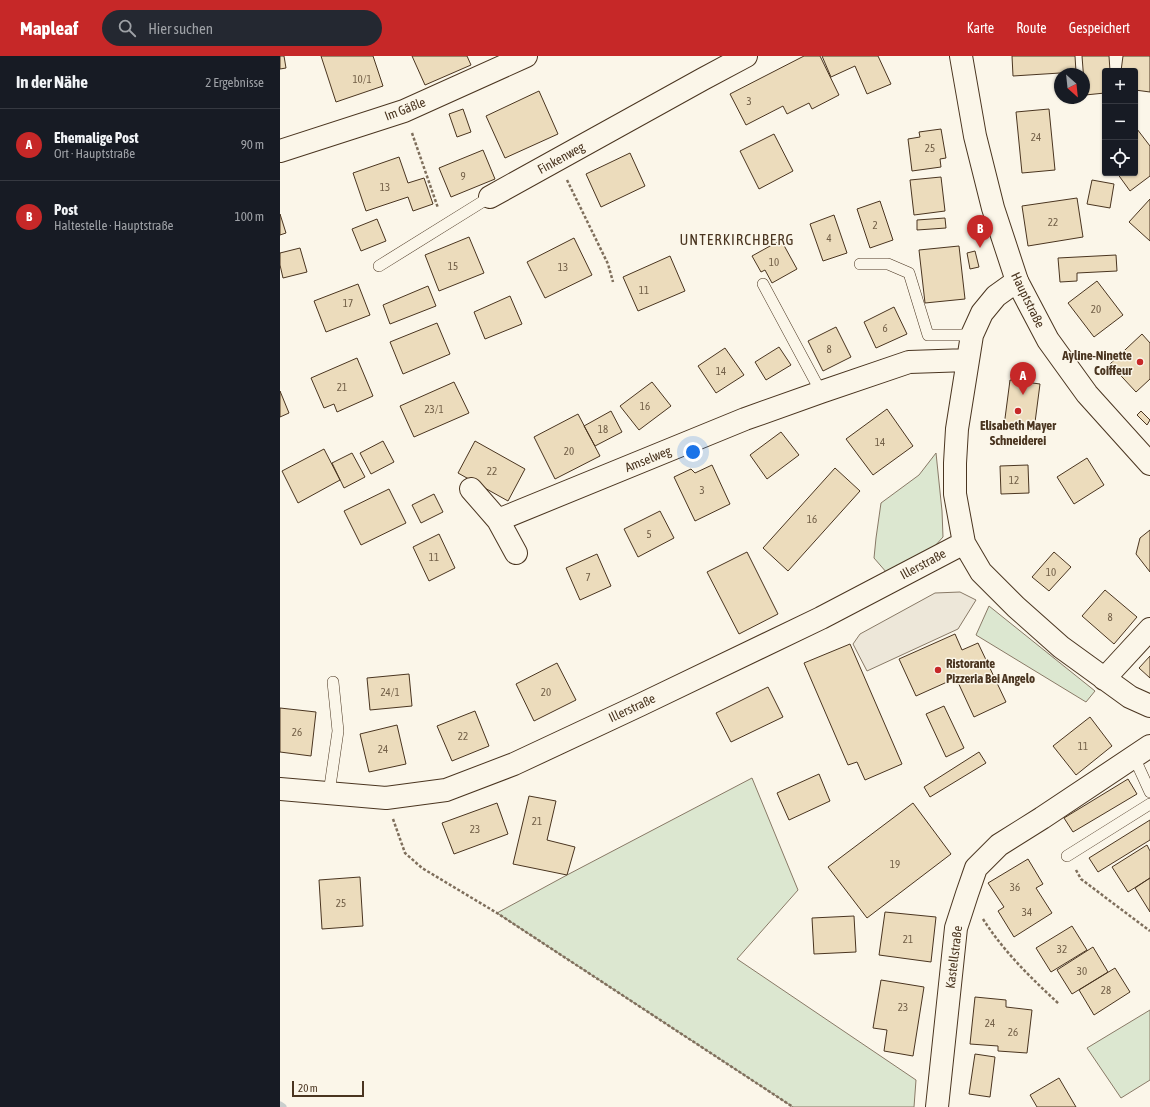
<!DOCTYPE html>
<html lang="de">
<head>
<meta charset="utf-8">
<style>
  :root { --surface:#171b24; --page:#242831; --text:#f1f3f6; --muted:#9ea1a6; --line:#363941; --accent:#c62828 }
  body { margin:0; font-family:"Asap Condensed",sans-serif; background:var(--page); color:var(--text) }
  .controls { position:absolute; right:12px; top:12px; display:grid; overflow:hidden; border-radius:4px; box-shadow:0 1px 3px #0004 }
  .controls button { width:36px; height:36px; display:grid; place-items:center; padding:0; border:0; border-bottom:1px solid var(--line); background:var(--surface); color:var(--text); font:20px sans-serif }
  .compass { position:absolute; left:774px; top:12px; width:36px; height:36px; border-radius:50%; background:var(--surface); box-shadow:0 1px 3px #0004; rotate:153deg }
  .scale { position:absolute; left:12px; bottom:10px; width:72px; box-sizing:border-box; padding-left:4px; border:2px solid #4a3520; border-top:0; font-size:11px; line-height:14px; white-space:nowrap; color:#4a3520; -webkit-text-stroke:3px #fbf6e9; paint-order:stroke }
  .you { position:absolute; left:413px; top:396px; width:14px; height:14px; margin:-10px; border:3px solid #fff; border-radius:50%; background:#1a73e8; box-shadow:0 0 0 6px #1a73e833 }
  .badge { display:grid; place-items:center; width:26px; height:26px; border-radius:50%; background:var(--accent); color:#fff; font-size:13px; font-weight:700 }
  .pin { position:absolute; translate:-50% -33px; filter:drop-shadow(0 1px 2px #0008) }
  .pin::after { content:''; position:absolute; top:21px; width:14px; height:12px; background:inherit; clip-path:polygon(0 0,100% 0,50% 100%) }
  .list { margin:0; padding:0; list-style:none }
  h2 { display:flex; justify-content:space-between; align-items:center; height:52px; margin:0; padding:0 16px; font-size:17px }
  h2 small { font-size:13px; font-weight:400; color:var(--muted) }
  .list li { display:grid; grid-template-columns:26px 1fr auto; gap:12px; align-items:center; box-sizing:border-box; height:72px; padding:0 16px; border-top:1px solid var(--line) }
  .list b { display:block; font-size:15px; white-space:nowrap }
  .list p { margin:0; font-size:13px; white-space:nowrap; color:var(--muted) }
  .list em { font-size:13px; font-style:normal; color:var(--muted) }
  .icon { flex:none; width:22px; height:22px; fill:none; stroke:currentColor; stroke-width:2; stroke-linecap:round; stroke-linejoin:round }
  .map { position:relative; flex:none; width:870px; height:1051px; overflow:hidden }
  header { display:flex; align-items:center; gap:24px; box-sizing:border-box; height:56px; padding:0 20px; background:var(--accent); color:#fff }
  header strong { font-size:19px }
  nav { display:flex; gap:22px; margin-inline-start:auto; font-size:14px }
  .search { width:280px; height:36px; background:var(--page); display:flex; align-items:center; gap:10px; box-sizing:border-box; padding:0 14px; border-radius:22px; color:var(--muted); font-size:15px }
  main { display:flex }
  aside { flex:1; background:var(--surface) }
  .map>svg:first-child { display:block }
  .green { fill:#dce7d0; stroke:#887966 }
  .parking { fill:#ede7d9; stroke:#887966 }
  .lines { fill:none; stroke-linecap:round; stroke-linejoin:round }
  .stream { stroke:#c9cecd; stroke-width:7 }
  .building { fill:#ecdcbc; stroke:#4a3520 }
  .lane-casing { stroke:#4a3520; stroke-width:12 }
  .street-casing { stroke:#4a3520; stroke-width:24 }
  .secondary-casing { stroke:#4a3520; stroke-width:24 }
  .path { stroke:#7f6f5c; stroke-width:2.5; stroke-dasharray:3 2; stroke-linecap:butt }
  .lane { stroke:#fbf6e9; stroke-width:11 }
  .street { stroke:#fbf6e9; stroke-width:22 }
  .secondary { stroke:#fbf6e9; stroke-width:22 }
  .poi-dot { fill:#c62828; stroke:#fbf6e9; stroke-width:1.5 }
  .labels { text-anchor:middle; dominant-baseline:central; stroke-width:3; stroke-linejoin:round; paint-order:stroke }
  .number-label { font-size:11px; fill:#725f47 }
  .street-label { font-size:13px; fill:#4a3520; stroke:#fbf6e9 }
  .poi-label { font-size:13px; font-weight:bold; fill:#4a3520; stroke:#fbf6e9; text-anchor:end }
  .quarter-label { font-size:15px; letter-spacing:1px; fill:#4a3520; stroke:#fbf6e9 }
</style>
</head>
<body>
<header>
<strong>Mapleaf</strong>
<div class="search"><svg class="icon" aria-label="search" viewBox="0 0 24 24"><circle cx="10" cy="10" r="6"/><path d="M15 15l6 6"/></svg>Hier suchen</div>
<nav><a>Karte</a><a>Route</a><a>Gespeichert</a></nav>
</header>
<main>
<aside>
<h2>In der Nähe<small>2 Ergebnisse</small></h2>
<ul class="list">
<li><span class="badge">A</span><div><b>Ehemalige Post</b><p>Ort · Hauptstraße</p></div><em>90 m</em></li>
<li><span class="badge">B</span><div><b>Post</b><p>Haltestelle · Hauptstraße</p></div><em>100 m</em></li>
</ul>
</aside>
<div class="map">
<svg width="870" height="1051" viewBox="0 0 870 1051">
  <rect width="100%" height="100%" fill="#fbf6e9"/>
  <path class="green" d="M656,397L662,455L663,481L646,500L607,517L594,502L596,482L601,447L639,419Z
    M709,550L815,635L806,646L696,579Z
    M472,722L518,834L457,903L636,1024L634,1051H513L217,857L287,819Z
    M870,954V1024L841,1042L807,992Z"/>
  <path class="parking" d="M680,536L696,544L678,573L587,615L573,588L580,578L655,537Z"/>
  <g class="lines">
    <path class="stream" d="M0,1049L3,1051"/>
  </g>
  <path class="building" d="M0,0H4L6,12L0,13Z
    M41,0H93L103,30L56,46Z
    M132,0H187L191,9L145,29Z
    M524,0H540L559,39L532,53L529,47L507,58L503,50L466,69L450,38Z
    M542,0H598L611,28L587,38L575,10L551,21Z
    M732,0H795L796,16L733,20Z
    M802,0H829L830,15H825V37L805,39Z
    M843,0H870V36L855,34V15H841Z
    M259,35L278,78L225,102L206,60Z
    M183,53L191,76L177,81L169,58Z
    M769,53L775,114L742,117L736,56Z
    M661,73L666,102L660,103L661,111L632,115L628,83L640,81L639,76Z
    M857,73L870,90V120L850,135L837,117H855V75Z
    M494,78L513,115L479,133L460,95Z
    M203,94L215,123L171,141L159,112Z
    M350,97L365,130L321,151L306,118Z
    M119,101L128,127L144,122L153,148L133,155L128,141L86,155L73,117Z
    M661,121L665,155L634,159L630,124Z
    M812,124L834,128L830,152L807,148Z
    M797,142L803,181L748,190L742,150Z
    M870,143V185L849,166Z
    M600,145L613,184L590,192L577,153Z
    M0,158L6,177L0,179Z
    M554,159L567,197L543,205L530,168Z
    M665,162L666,172L637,174V164Z
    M97,163L106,185L81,195L72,173Z
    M189,181L204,217L159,235L145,199Z
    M294,182L312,219L265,242L247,206Z
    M501,184L517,213L492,227L485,214L481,216L472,200Z
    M679,190L685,243L645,247L639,194Z
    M20,192L27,216L3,222L0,209V197Z
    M695,195L699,211L690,213L687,197Z
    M836,199L837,215L797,217V225L780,226L778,202Z
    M390,200L405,235L358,255L343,221Z
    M817,225L843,259L814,281L788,247Z
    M78,228L90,259L46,276L34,245Z
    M148,230L156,250L110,268L103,249Z
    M230,240L242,268L205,283L194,256Z
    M614,251L627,278L596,292L584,266Z
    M157,267L170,298L123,318L110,286Z
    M556,271L571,301L543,315L528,285Z
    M862,278L870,287V323L856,336L830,308Z
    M499,291L511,309L486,324L475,306Z
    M445,292L464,319L436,337L418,310Z
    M77,302L93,340L57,356L54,348L44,352L31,322Z
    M730,324L760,328L754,374L724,370Z
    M174,326L189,357L134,381L120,350Z
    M372,326L391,350L359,374L340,350Z
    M0,335L9,357L0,361Z
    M607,353L633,390L593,419L566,383Z
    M331,355L342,376L315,390L304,370Z
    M861,355L870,364L867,369L857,359Z
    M298,358L320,400L275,423L254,381Z
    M501,376L519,399L487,423L470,399Z
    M103,385L114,406L91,418L80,397Z
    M195,385L245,413L228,445L178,417Z
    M44,393L60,424L18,447L2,415Z
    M72,397L85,421L64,432L52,407Z
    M807,402L824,429L794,448L777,421Z
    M432,409L450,448L415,465L394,421L411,413L415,417Z
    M748,409L749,437L721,438L720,410Z
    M555,412L580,435L508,515L483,492Z
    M109,433L126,467L81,489L64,455Z
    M154,438L163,456L141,467L132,449Z
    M380,455L394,482L358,501L344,473Z
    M870,474V516L856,498L860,482Z
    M159,478L175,512L149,525L133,491Z
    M467,496L498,558L459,578L427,516Z
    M774,496L791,511L769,535L752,521Z
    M317,498L331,530L300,544L286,512Z
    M825,534L857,561L834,588L802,560Z
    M675,578L682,594L698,587L726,646L694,661L676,622L636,640L619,603Z
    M570,588L622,708L585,724L577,706L568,709L524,607Z
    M870,600V622L859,612Z
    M277,607L296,644L254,665L236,628Z
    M129,618L132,650L90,654L87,622Z
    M488,631L503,661L451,686L436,657Z
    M664,650L684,692L666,701L646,658Z
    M0,652L36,656L31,700L0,696Z
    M195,655L209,690L172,705L157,670Z
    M810,661L832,690L796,719L773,690Z
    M117,669L126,708L89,716L80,678Z
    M699,696L706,707L650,741L644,731Z
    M539,718L550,745L509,764L497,737Z
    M848,723L857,738L793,776L784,762Z
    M249,740L276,745L267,784L295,791L287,819L233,808Z
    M217,747L228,778L174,798L162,767Z
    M633,747L671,798L587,862L548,811Z
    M870,764V784L818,816L809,802Z
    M867,789L870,795V822L848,836L832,811Z
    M748,803L763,828L756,832L772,857L734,881L718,855L724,851L708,827Z
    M80,821L83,870L42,873L39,824Z
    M870,822V856L855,832Z
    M605,856L656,861L651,906L599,899Z
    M574,860L576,896L534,898L532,862Z
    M792,870L807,894L771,916L756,892Z
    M813,891L828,916L792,938L777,914Z
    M835,912L850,936L814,959L799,934Z
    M601,924L644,931L633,1000L604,995L607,974L593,972Z
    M695,941L726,944V951L752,954L747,997L718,995V990L690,988Z
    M695,998L715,1001L710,1041L689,1038Z
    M779,1022L796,1051H757L750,1039Z"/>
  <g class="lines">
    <defs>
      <path id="lane" d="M580,208H608L629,217L648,279H692
        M99,210L210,141
        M483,228L541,336
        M854,701L870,736
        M49,737L58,675L53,626
        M787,800L870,748"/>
      <path id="street" d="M0,95L124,55L246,0
        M210,141L423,23L466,0
        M191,433L218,464L236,497
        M218,464L465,363L541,336L629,306L688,304
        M684,487L675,438V407L677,373L692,279L702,257L716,240L737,225
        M824,623L870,573
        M0,733L106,742L166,734L234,708L360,649L541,562L684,487L701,516L736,551L781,591L850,641L870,650
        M657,1051L676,872L687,838L696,812L719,789L762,762L870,690"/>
      <path id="secondary" d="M681,0L695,80L713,152L737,225L768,284L807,338L870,408"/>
    </defs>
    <use href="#lane" class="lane-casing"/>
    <use href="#street" class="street-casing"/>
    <use href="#secondary" class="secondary-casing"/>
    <path class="path" d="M132,77L158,152
      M287,124L328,208L333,226
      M113,763L125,797L142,812L217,857L513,1051
      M796,814L801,823L870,875
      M703,863C724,896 751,922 779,948"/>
    <use href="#lane" class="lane"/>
    <use href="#street" class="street"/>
    <use href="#secondary" class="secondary"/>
  </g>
  <g class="poi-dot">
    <circle cx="860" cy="306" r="4"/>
    <circle cx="738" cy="355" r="4"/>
    <circle cx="658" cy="614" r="4"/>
  </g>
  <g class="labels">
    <g class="number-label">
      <text x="82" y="23">10/1</text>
      <text x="469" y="45">3</text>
      <text x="756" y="81">24</text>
      <text x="650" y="92">25</text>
      <text x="183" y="120">9</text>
      <text x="105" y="131">13</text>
      <text x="773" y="166">22</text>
      <text x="595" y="169">2</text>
      <text x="549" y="182">4</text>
      <text x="494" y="206">10</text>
      <text x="173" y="210">15</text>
      <text x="283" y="211">13</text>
      <text x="364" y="234">11</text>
      <text x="68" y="247">17</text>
      <text x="816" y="253">20</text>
      <text x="605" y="272">6</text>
      <text x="549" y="293">8</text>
      <text x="441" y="315">14</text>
      <text x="62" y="331">21</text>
      <text x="365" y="350">16</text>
      <text x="154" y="353">23/1</text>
      <text x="323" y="373">18</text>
      <text x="600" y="386">14</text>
      <text x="289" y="395">20</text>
      <text x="212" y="415">22</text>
      <text x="734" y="424">12</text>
      <text x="422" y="434">3</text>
      <text x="532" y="463">16</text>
      <text x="369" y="478">5</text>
      <text x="154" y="501">11</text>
      <text x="771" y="516">10</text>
      <text x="308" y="521">7</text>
      <text x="830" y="561">8</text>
      <text x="110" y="636">24/1</text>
      <text x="266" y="636">20</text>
      <text x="17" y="676">26</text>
      <text x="183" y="680">22</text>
      <text x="803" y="690">11</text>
      <text x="103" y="693">24</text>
      <text x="257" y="765">21</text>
      <text x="195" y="773">23</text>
      <text x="615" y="808">19</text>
      <text x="735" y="831">36</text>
      <text x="61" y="847">25</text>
      <text x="747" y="856">34</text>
      <text x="628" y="883">21</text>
      <text x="782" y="893">32</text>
      <text x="802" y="915">30</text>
      <text x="826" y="934">28</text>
      <text x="623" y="951">23</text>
      <text x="710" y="967">24</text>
      <text x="733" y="976">26</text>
    </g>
    <g class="street-label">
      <text transform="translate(125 53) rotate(-21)">Im Gäßle</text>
      <text transform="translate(281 102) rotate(-29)">Finkenweg</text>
      <text transform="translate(748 244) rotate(64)">Hauptstraße</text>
      <text transform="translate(368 403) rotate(-22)">Amselweg</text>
      <text transform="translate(643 508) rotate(-28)">Illerstraße</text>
      <text transform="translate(352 652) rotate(-25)">Illerstraße</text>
      <text transform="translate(674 901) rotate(-83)">Kastellstraße</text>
    </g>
    <g class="poi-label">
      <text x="852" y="299">Ayline-Ninette<tspan x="852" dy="15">Coiffeur</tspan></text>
      <text x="738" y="369" text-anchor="middle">Elisabeth Mayer<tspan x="738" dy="15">Schneiderei</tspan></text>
      <text x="666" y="607" text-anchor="start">Ristorante<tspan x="666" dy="15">Pizzeria Bei Angelo</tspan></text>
    </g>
    <g class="quarter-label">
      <text x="457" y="183">UNTERKIRCHBERG</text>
    </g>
  </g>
</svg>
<div class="controls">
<button>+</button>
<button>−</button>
<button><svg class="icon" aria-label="locate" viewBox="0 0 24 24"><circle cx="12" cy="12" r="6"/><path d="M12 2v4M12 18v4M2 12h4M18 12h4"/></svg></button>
</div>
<svg class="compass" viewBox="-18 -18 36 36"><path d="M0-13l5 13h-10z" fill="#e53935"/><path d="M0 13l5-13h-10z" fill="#9ea1a6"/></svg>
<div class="scale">20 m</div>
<div class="you"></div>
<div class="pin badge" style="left:743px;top:339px">A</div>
<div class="pin badge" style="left:700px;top:192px">B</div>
</div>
</main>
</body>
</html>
